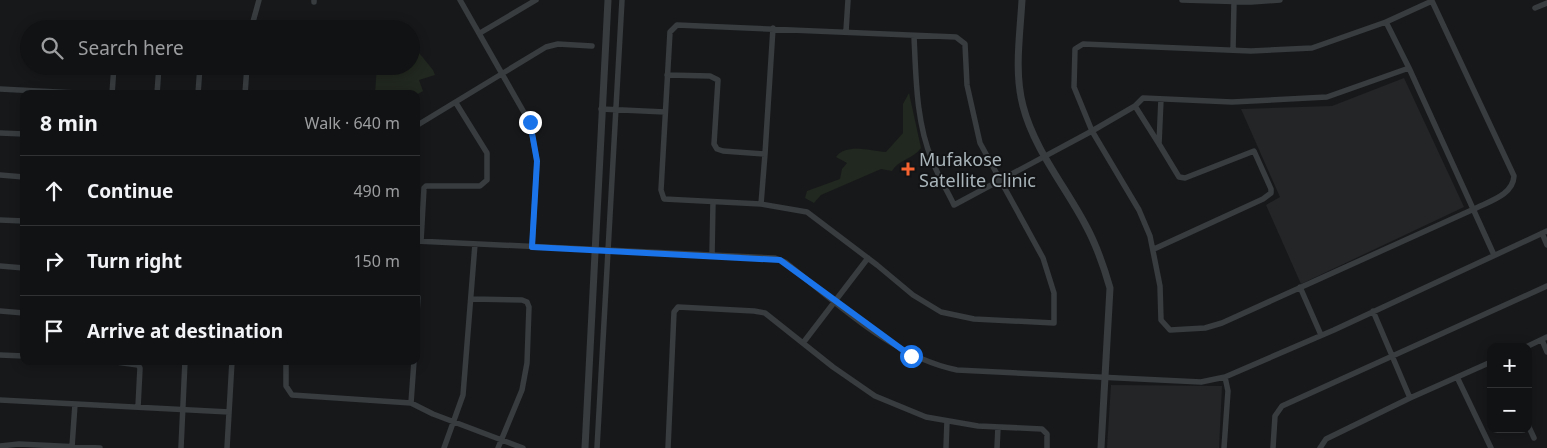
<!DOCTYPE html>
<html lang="en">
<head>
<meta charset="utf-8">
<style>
  :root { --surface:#111214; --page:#1e2022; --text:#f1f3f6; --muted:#9c9ea0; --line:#303234 }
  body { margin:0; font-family:"Noto Sans",sans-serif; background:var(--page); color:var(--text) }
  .controls { position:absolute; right:15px; bottom:15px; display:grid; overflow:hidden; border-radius:10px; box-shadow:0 2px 12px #0003 }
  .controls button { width:45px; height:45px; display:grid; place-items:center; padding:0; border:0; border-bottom:1px solid var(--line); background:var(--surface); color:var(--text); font:25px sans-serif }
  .stop { position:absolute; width:15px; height:15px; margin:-11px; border:4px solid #1a73e8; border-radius:50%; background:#fff }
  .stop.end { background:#1a73e8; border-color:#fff; box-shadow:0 1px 5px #0008 }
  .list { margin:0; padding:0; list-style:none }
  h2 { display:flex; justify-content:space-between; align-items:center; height:65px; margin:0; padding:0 20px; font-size:21px }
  h2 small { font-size:16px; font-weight:400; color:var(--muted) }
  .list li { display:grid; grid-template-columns:32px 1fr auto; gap:15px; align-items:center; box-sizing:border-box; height:70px; padding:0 20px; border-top:1px solid var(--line) }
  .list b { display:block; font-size:19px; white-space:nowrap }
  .list em { font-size:16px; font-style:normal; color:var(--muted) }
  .icon { flex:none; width:28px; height:28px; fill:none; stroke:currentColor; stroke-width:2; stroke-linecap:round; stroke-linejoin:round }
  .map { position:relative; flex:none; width:1547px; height:448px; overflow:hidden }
  .search { position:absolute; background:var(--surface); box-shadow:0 2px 12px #0003; left:20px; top:20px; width:400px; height:55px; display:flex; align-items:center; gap:12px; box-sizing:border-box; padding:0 18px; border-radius:28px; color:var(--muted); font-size:19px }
  .panel { position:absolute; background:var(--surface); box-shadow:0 2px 12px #0003; left:20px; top:90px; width:400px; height:275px; border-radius:10px }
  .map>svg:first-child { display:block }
  .built { fill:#232527 }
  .green { fill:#21281f }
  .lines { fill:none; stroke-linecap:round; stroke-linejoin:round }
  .minor { stroke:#383c3f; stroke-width:5.5 }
  .tertiary { stroke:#383c3f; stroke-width:7 }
  .route { stroke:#1a73e8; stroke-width:6 }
  .poi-dot { fill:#f86431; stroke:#121315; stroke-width:2 }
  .labels { text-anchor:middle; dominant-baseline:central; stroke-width:4; stroke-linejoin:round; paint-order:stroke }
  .poi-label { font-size:18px; fill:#a9b5ba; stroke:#121315; text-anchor:start }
</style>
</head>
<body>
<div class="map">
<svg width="1547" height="448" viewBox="0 0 1547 448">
  <rect width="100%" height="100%" fill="#17181a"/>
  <path class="built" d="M1404,78L1464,207L1301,284L1266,205L1280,197L1241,109L1332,106Z
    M1111,385L1222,386L1219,448H1107Z"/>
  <path class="green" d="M411,43L433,70L435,75L419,80L423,91L416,95L375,94L377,66H411Z
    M909,93L921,148C913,159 898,160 892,171L881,169L821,195L814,203L805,198L807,191L840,179L842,169L847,163L836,157C846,143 870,151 886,152L903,133V104Z"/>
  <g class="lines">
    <path class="minor" d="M460,0L530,123L537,161L532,247
      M1182,0L1251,2L1280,0
      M1431,0L1432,1L1514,176C1513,195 1490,201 1474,209L1222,323L1205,328L1170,330L1161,320L1160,286L1150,236L1139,210L1092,131L1074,87L1075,49L1083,44L1251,51L1312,48L1386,22L1432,1
      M314,2V0
      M1535,8L1547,3
      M1386,22L1409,68
      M677,25L956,37L965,44L967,85L980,143L1043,258L1054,293V323L974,319L941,312L913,295L877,265L807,212L761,204L664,199L661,190L670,32Z
      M251,29L259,0
      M846,31L848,0
      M480,33L536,0
      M914,36C916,77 916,122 932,160C938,176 947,190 954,205L1092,131L1135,106L1143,98L1232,102L1327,97L1409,68L1494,255
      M1233,50L1234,2
      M667,75L710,76L718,80L714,144L717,149L723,151L765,154L761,204
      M0,89L96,94
      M112,94L114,66
      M157,94L159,66
      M198,94L200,66
      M245,94L247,66
      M1135,106L1159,144
      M601,109L665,112
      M416,126L546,47L558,44L592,46
      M0,133L24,134
      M765,154L773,28
      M0,175L24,177
      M0,220L24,221
      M1542,233L1547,245
      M416,241L775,258L785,262C836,302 892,357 957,370L1201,382L1225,377L1334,330L1547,231
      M421,241L424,188L426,186H480L487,180V153L456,103
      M1154,249L1263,199L1271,193V189L1254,151L1185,178L1179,177L1159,144L1161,99
      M712,255L713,202
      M0,266L24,268
      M1300,287L1321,335
      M416,295L418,297L416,329
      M471,299L522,300L527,302L529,307L527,363L522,390L498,448
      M0,311L24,313
      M1373,311L1410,398L1491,362
      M1542,340L1547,352
      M803,343L868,258
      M1526,347L1547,337
      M0,355L24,356
      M109,361L138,365L140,368L138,407
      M286,361V386L292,395L411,403L433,414L523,448
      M1457,377L1491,448
      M0,400L229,412
      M411,403L414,361
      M1528,425L1534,438
      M0,446L19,444L100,448
      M72,447L75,404
      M181,448L185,361
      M227,448L232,361
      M444,448L463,395L475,244
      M597,448L622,0
      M668,448L674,312L678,307L754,311L765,313L833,367L875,396L926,417L978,426L1042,429L1047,434V448
      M946,448L947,421
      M997,448L998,427
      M1224,448L1228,391L1225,377
      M1273,448L1275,416L1282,406L1547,286
      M1320,448L1326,439L1410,398"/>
    <path class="tertiary" d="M1022,0C1020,35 1014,72 1023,106C1034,149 1065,186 1085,224C1096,244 1104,267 1110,288L1101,448
      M585,448L608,0"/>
  </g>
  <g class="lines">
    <path class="route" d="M530,122L537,161L532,247L780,260L911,356"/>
  </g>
  <path class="poi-dot" d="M905.5 161.5h5v5h5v5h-5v5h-5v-5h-5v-5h5z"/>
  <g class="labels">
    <g class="poi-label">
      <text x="919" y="159">Mufakose<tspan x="919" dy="21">Satellite Clinic</tspan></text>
    </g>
  </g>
</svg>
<div class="controls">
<button>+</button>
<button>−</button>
</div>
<div class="stop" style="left:911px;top:356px"></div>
<div class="stop end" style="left:530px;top:122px"></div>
<div class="search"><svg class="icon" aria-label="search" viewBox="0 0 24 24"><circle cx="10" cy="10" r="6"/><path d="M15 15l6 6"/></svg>Search here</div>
<section class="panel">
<h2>8 min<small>Walk · 640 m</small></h2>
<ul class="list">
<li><svg class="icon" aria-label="ahead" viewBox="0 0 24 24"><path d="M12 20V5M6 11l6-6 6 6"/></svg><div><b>Continue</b></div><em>490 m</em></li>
<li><svg class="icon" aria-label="right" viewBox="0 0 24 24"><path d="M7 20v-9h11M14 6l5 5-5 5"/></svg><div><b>Turn right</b></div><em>150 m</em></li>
<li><svg class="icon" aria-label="arrive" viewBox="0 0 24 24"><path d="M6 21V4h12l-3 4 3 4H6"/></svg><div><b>Arrive at destination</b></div></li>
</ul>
</section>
</div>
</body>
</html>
